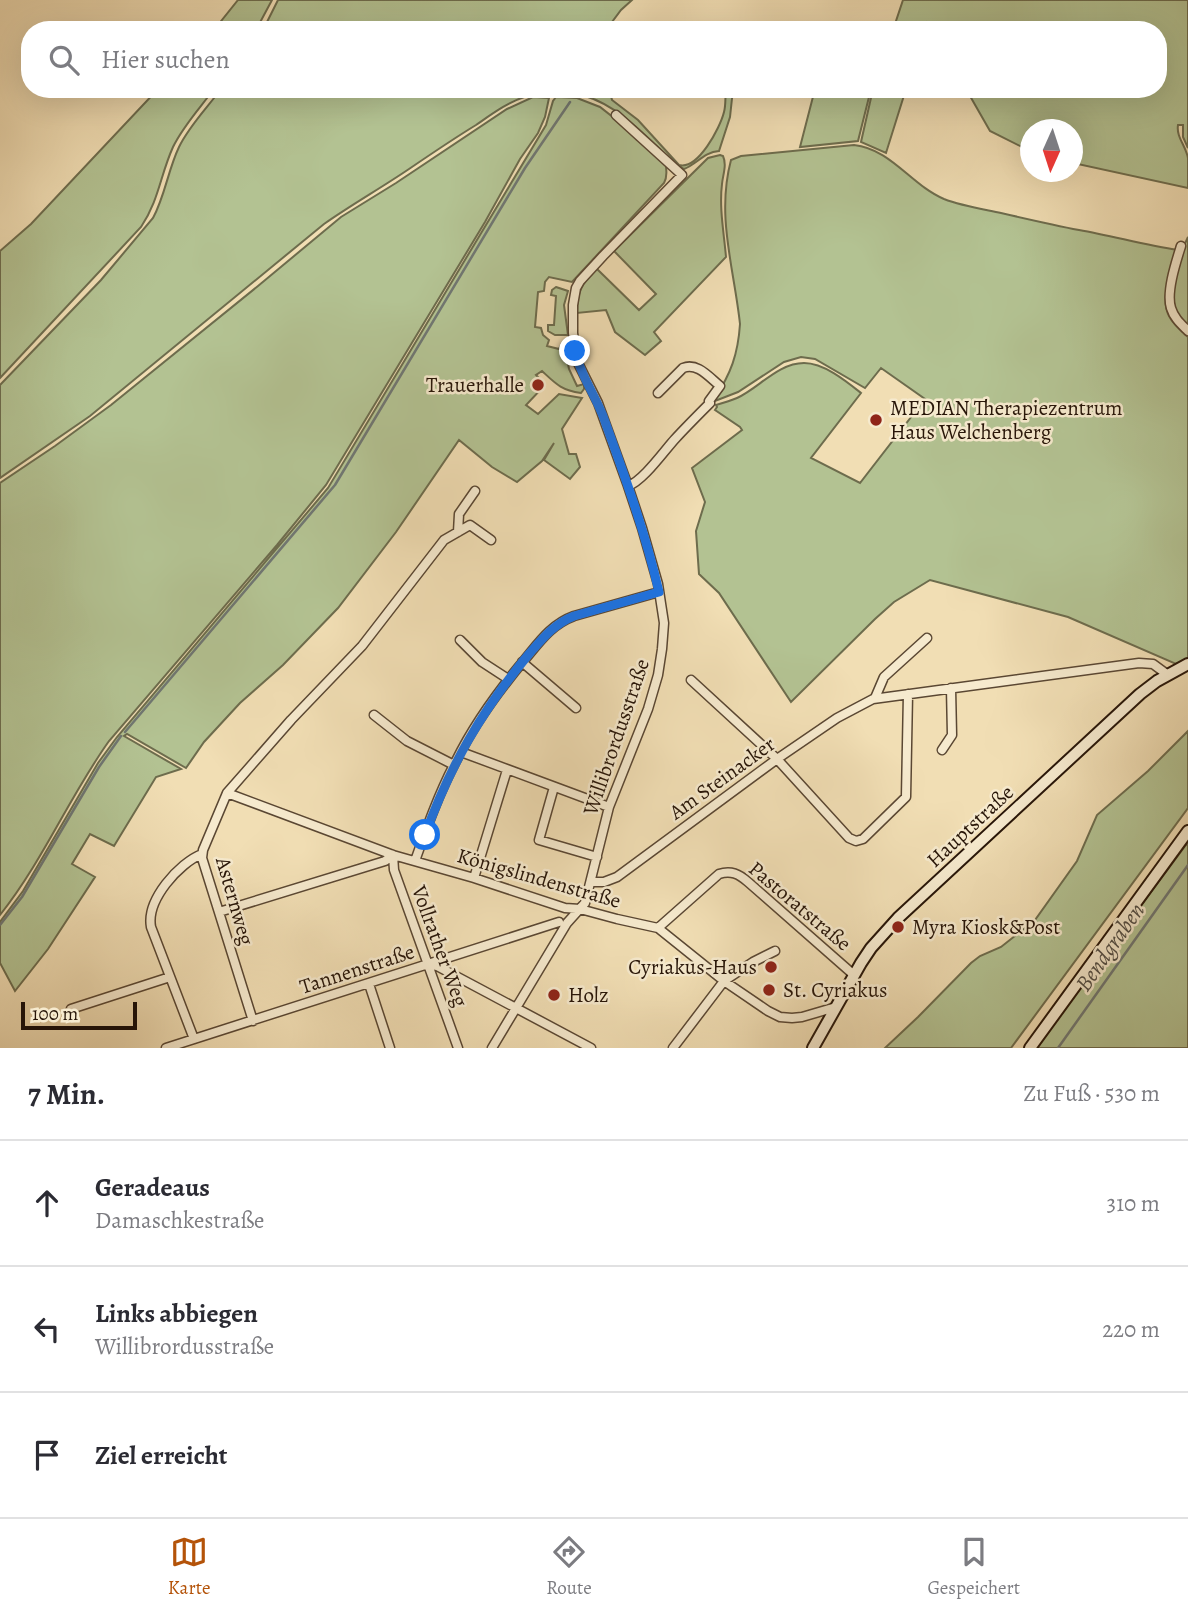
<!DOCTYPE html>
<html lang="de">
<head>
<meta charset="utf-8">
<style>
  :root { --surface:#fff; --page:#f7f7f7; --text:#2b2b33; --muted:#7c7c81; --line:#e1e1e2; --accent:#b45309 }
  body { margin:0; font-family:Alegreya,serif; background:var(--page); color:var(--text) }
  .compass { position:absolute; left:1020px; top:119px; width:63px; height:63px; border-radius:50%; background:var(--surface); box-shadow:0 7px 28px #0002; rotate:183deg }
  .scale { position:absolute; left:21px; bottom:18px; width:116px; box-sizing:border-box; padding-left:7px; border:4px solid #271508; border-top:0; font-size:19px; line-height:24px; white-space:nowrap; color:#271508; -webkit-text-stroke:5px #f6eace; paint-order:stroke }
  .stop { position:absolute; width:21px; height:21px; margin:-16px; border:5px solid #1a73e8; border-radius:50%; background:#fff }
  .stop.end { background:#1a73e8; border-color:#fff; box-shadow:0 2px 7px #0008 }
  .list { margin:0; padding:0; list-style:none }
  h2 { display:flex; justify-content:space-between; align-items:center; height:91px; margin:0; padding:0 28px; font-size:30px }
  h2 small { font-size:23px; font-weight:400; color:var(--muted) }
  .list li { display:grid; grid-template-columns:46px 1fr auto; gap:21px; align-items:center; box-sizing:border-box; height:126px; padding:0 28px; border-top:2px solid var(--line) }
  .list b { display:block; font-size:26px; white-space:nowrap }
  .list p { margin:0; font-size:23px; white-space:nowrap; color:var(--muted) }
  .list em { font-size:23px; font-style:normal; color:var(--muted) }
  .icon { flex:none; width:38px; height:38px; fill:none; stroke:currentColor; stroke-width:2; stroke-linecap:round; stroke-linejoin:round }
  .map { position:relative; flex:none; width:1188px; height:1048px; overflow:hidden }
  .search { position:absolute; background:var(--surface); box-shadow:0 7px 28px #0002; left:21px; right:21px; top:21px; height:77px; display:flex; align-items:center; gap:18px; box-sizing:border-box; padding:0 24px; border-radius:28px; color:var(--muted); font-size:26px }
  .sheet { height:469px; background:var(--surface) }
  nav { display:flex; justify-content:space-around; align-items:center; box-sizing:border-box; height:98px; border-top:2px solid var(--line); background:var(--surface); font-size:19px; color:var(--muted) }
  nav a { display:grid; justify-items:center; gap:4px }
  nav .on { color:var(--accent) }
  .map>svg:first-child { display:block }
  .green { fill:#b3c292; stroke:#6d6c4d; stroke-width:2 }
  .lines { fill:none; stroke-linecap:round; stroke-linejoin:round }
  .stream { stroke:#707772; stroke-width:2.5 }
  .street-casing { stroke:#5a4733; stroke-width:11 }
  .secondary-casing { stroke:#271508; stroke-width:14 }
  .street { stroke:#f6eace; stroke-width:8 }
  .secondary { stroke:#f6eace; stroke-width:10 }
  .route { stroke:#1a73e8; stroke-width:9 }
  .poi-dot { fill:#8f2418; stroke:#f6eace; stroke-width:2.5 }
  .labels { text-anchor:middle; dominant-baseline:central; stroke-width:5; stroke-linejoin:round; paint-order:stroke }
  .poi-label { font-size:21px; fill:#271508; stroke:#f6eace; text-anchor:start }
  .street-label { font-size:21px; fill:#271508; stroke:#f6eace }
  .water-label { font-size:23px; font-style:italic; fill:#524e46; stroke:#f6eace }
</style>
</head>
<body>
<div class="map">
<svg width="1188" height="1048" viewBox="0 0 1188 1048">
  <rect width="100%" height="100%" fill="#f1deb4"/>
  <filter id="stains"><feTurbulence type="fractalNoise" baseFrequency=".00286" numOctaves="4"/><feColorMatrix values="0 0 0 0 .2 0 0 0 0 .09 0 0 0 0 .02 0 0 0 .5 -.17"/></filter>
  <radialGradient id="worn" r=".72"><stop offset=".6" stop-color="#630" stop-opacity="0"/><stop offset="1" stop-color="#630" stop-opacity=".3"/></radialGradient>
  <path class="green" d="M238,0H272L256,30H214Z
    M278,0H632L621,10L606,30H263Z
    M903,0H1188V148L1183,137V125H1178C1176,137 1186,146 1188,158C1188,168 1188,178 1188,188L1073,163L1072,130H1030V151L990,131L966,89H1158V30H931L927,23L924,30H893Z
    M158,89H214C200,108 183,126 173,147C160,176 159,200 141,227L0,378V251L31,224Z
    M221,89H600L611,96L612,100L638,120L679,165C698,170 720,128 724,112C726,105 725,97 726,89H733L730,117L719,151C704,152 697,164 684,169L678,166C650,141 622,107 585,96C567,90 544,91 527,96C508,102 492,114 476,125C453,139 431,154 409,169C381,188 351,205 324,224L90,416L0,478V385L101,280L153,218C165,196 168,170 179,147C189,126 207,108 221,89Z
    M815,89H871L858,141L800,147Z
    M873,89H906L886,153L861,142Z
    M533,97L549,98L545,117L538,133L520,159L485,222L326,485L277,545L109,741C69,797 43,861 0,915V483L55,446L111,405L258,286L341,217L396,183L507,109Z
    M556,97L577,98L600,107L628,129L637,140H640L666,165C666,172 668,176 664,183L572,282L549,277L545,282L544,291L538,292L535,327L541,328L543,335L549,340L547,346L559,349L562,343L570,345L572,352L566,354L569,369L577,386L584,384V389L581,393C561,390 556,384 542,371L536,375L540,379L539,381L544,386L526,405L538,414L559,394L582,398L562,429L569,454H576L580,467L570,479L544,460L554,443L542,461L517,482L492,467L459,440L396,532L338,608L283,665L240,703L204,742L186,768L127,734L124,736L181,769L156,777L114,846L90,834L72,864L95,877L48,949L15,991L0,963V922L23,891L98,763L117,737L328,488L546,125L553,101Z
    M854,145C891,149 911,185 944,199C962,206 982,209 1001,213C1027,219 1053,225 1079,230C1113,236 1145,245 1178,250C1173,269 1159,297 1169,316C1173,324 1181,331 1188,337V658L1176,664L1068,617L930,580L894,602L875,619L791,702L719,593L699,574L696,531L705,502L692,468L742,430L740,427L715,410L717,407L716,405C723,403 730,401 737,398C759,388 778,363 804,363C824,363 846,381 861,393L811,458L860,483L925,399L881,368L865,388L815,359L801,357L784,362L738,392L715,401L714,399C731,374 738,354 740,324C734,268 716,216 731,160L741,156Z
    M720,155L723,156C727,165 723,174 722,184C719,208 724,233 726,257L654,332L661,341L645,355L615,332L606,310L577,313C577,291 582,284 596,268L639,310L656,294L614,251L708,158Z
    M1188,237V328C1183,323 1177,317 1174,310C1168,289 1179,255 1188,237Z
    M556,287L568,291L564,305L568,335H555L548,331V325H554L556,296L551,295L552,290Z
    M1188,731V808L1011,1048H885L918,1017L971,963L980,956L1001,947L1035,920L1077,861L1097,815L1148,771Z
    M1188,842V1048H1035Z"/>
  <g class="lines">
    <path class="stream" d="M125,732L335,485L525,168L570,102
      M0,925L22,897L99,767L121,736
      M1058,1048L1188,865"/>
    <defs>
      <path id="street" d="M1181,246C1176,262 1166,292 1171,308C1174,318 1181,324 1188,331
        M628,486C643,481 664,451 675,439C686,427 698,415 710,403L709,401L720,386C709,377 697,362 683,368L658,393
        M458,532L459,514L475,491
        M460,640L482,662L508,679
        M522,662L576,708
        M691,680L777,759L849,838L856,841L863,839L906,797L908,694
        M875,698L884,677L927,638
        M374,715L407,741L454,765
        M942,750L952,735L951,688
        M461,752L609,807
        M554,787L539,840L597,857
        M227,793L393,855L474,878L565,908L580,909L617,919L658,928L724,981L768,1011L780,1017L792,1018L802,1017L836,1007
        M393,855L394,870L458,1048
        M415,861C427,827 439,793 456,761C474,724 499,690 526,658C540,641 552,624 574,616L659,592
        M474,878L507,770
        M591,882H604L617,877L777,759L837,718L873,699L1139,663L1153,664L1168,675
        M219,912L385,861L393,855
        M658,928L719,874C731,870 739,874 748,882L854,975
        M429,964L437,966L591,1048
        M369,984L390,1048
        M71,1009L170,977
        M253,1021L202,858L203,850L227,793L291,720L362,646L444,540L470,525L491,540
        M194,1039L151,927C146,900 179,863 202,854
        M166,1048L559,922
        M492,1048L567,923L585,903L609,807L648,709L658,675L662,649L664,623L658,584L642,528L628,486L598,403L577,361L573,333V305L576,288L580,281L603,256L682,175L616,115
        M673,1048L724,981L753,962L775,951"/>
      <path id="secondary" d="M813,1048L861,963L871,948L898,918L1140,694L1157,681L1188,664
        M1030,1048L1188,831"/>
    </defs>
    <use href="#street" class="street-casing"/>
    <use href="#secondary" class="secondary-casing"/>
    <use href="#street" class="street"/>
    <use href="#secondary" class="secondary"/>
  </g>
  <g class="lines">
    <path class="route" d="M425,835C450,766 482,710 529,654C543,638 554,624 574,616L659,592C645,531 624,474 603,416C594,393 580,374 575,351"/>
  </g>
  <g class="poi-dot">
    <circle cx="538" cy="385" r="7"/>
    <circle cx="876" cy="420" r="7"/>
    <circle cx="898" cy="927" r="7"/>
    <circle cx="771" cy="967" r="7"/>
    <circle cx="769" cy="990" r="7"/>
    <circle cx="554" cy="995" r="7"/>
  </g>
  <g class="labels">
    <g class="poi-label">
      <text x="524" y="385" text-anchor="end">Trauerhalle</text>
      <text x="890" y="408">MEDIAN Therapiezentrum<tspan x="890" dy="24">Haus Welchenberg</tspan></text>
      <text x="912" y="927">Myra Kiosk&amp;Post</text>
      <text x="757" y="967" text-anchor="end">Cyriakus-Haus</text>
      <text x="783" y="990">St. Cyriakus</text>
      <text x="568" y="995">Holz</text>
    </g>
    <g class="street-label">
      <text transform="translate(616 737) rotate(-71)">Willibrordusstraße</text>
      <text transform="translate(722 778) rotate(-36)">Am Steinacker</text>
      <text transform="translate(970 826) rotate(-43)">Hauptstraße</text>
      <text transform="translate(539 878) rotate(16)">Königslindenstraße</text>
      <text transform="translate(235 901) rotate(74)">Asternweg</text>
      <text transform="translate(800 906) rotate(40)">Pastoratstraße</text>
      <text transform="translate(440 946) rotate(70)">Vollrather Weg</text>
      <text transform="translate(357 969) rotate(-18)">Tannenstraße</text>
    </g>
    <g class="water-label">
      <text transform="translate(1110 947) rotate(-55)">Bendgraben</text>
    </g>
  </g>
  <rect width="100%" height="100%" filter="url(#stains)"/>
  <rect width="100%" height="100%" fill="url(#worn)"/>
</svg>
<svg class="compass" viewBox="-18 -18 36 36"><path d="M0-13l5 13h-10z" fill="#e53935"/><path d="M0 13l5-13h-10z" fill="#7c7c81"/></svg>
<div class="scale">100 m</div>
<div class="stop" style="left:425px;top:835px"></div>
<div class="stop end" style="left:575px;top:351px"></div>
<div class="search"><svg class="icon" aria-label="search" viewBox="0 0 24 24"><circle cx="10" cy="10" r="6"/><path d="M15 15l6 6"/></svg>Hier suchen</div>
</div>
<section class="sheet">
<h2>7 Min.<small>Zu Fuß · 530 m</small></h2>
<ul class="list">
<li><svg class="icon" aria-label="ahead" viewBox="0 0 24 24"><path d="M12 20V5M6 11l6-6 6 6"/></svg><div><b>Geradeaus</b><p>Damaschkestraße</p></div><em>310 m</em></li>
<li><svg class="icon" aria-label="left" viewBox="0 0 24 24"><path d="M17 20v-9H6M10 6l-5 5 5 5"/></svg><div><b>Links abbiegen</b><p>Willibrordusstraße</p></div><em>220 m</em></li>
<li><svg class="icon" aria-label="arrive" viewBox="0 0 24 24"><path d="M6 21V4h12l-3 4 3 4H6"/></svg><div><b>Ziel erreicht</b></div></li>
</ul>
</section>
<nav>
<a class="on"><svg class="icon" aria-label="map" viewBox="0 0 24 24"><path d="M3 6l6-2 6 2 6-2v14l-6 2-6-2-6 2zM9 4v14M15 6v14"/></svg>Karte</a>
<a><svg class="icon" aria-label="directions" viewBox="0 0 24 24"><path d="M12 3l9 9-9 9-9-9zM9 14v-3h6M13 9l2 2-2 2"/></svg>Route</a>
<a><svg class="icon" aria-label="saved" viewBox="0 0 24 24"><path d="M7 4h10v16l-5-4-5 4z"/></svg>Gespeichert</a>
</nav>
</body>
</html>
